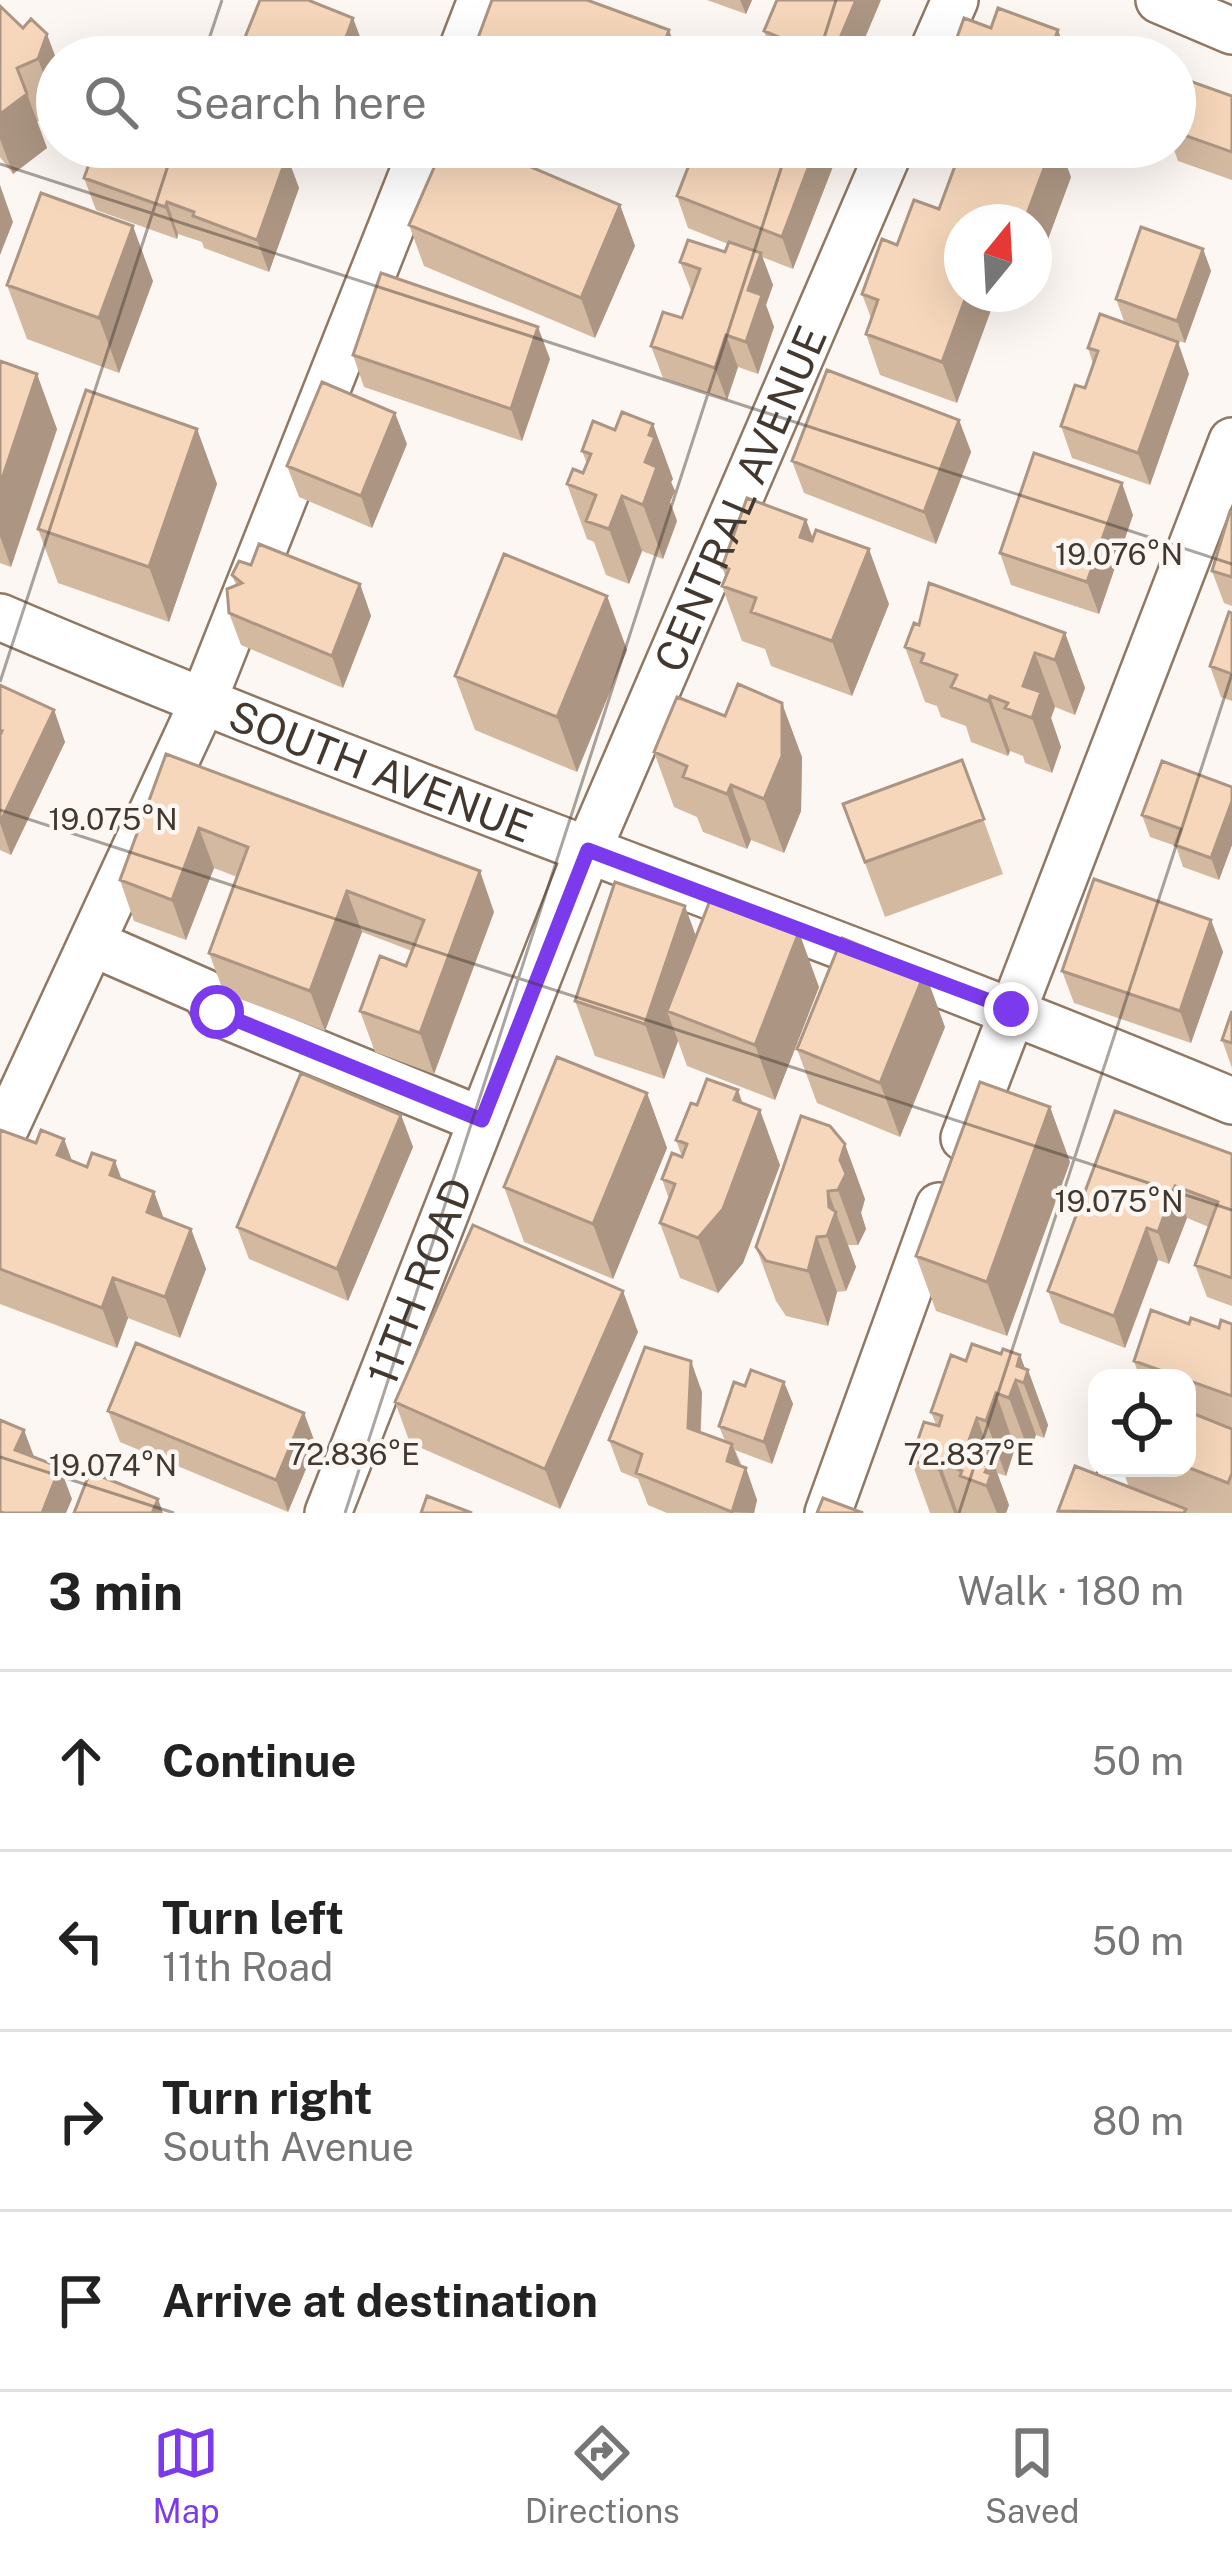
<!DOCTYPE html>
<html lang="en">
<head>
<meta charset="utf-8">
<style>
  :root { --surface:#fff; --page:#f6f6f6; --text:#222; --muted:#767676; --line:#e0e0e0; --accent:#7c3aed }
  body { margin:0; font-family:"Public Sans",sans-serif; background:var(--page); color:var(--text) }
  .controls { position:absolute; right:36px; bottom:36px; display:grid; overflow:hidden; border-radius:24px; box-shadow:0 12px 48px #0002 }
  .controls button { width:108px; height:108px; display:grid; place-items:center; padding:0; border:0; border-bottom:3px solid var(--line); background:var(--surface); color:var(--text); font:60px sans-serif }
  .compass { position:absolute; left:944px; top:204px; width:108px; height:108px; border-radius:50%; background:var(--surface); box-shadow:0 12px 48px #0002; rotate:18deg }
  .stop { position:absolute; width:36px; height:36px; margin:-27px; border:9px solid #7c3aed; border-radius:50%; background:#fff }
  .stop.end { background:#7c3aed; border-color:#fff; box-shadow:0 3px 12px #0008 }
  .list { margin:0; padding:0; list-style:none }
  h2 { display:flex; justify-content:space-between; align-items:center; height:156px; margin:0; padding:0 48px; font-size:51px }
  h2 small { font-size:39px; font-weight:400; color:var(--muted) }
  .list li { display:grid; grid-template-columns:78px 1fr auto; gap:36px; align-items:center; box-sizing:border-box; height:180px; padding:0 48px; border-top:3px solid var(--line) }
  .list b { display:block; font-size:45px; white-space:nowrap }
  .list p { margin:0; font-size:39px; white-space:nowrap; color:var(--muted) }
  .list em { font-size:39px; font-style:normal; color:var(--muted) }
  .icon { flex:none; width:66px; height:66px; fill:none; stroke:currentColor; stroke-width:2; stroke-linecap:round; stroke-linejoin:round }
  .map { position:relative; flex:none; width:1232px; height:1513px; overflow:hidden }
  .search { position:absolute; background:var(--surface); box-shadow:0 12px 48px #0002; left:36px; right:36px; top:36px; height:132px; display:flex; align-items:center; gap:30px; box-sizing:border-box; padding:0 42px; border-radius:66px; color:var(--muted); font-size:45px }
  .sheet { height:876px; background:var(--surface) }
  nav { display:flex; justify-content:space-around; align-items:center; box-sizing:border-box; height:168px; border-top:3px solid var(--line); background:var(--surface); font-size:33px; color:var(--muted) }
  nav a { display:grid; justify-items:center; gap:6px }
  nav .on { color:var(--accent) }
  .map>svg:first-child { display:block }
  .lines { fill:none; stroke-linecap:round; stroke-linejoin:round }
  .minor-casing { stroke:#8f7864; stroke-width:50 }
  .minor { stroke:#fff; stroke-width:45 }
  .wall { fill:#d4b9a1 }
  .shaded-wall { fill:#ac9683 }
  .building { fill:#f6d7bb; stroke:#ac9683; stroke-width:3 }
  .route { stroke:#7c3aed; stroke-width:15 }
  .ticks { fill:none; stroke:#42382f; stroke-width:3; stroke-opacity:0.45 }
  .labels { text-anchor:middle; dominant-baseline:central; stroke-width:9; stroke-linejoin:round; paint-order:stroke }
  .street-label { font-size:42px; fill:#42382f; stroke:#fcf7f3 }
  .ticks-label { font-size:30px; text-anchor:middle; fill:#42382f; stroke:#fcf7f3; stroke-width:9; stroke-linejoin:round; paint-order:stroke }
</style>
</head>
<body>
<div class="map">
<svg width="1232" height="1513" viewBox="0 0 1232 1513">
  <rect width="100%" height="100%" fill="#fcf7f3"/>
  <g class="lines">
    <defs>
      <g id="minor">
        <path d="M1159,0L1232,31"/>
        <path d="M459,57L481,0"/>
        <path d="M930,57L955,0"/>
        <path id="s1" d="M0,617C406,791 825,931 1232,1101"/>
        <path d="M92,943L204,992L217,1012L481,1120"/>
        <path d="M964,1138L1232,441"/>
        <path d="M0,1140L202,704L423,147"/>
        <path d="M1124,1468L1116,1490L1117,1503L1128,1513"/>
        <path id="s2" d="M328,1513L588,850L891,147"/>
        <path d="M828,1513L939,1206"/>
      </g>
    </defs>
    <use href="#minor" class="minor-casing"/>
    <use href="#minor" class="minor"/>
  </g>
  <path class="wall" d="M707,0H752L746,14Z
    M0,6L57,61V114L37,122L47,148L13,174L0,157Z
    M764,31L857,57H773Z
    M1232,96V180L1178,161L1173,147H1175V104Z
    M839,151L793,269L762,257L773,285L766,305L774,327L758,374L738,367L727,400L663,378L651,346L682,318L692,293L680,262L725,252L728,244L688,228L677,196Z
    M287,156L299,188L269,272L204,248L202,242L178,234L177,239L96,210L84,178Z
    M1071,177L1034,277V222H962L957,403L880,375L866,334L871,318L862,294L897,245L939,209Z
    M620,205L635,246L595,338L424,266L409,225Z
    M1203,249L1211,271L1185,343L1124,321L1116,299Z
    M153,281L119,373L27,339L7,285Z
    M1088,348L1189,374L1150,485L1072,458L1061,426L1085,388L1093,364Z
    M353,355L550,359L522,441L364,387Z
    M0,361L57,429L11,567L0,563Z
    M959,420L971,452L936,544L804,493L792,461Z
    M197,429L217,484L169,622L58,583L38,529Z
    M407,444L372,528L299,497L287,466Z
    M582,451L673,479L671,482L675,491L670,502L677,521L663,559L642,551L629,584L606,575L594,542L587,539L567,484L583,473L587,464Z
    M1232,512V606L1224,603L1212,571Z
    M1133,515L1099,614L1011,585L1000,553Z
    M806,520L813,538L889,604L852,696L771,666L765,649L742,641L722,586L726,578L722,567Z
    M251,565L360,584L371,616L343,688L241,645L229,613L236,585L232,575Z
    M607,596L627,650L577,772L475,730L455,676Z
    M1232,613V701L1221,697L1210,666Z
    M919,625L1065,633L1085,688L1075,715L1055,707L1051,718L1061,747L1052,773L1025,763L1023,756L1010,751L1008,756L971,742L966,726L941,717L937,706L925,702L905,647Z
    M0,685L54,710L65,742L11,855L0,850Z
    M654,752L802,757L801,811L784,853L751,840L747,849L703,832L697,817L674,807Z
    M166,754L494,912L434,1074L375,1052L360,1011L406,966L412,951L362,932L325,1031L224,993L209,953L237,877L214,868L186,940L134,921L120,880Z
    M962,760L1003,874L885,917L843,804Z
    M1232,787V845L1219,880L1183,867L1176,846L1150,837L1142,815Z
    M1211,920L1223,952L1191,1043L1074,1003L1062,971Z
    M696,936L819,987L775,1100L687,1066L678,1041L664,1079L595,1056L575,1001Z
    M1232,1011V1068L1222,1040Z
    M945,1027L900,1137L817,1103L797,1049Z
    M647,1093L667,1148L613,1279L524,1242L504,1187Z
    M742,1103L780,1165L743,1263L718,1293L680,1278L660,1223L669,1199L662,1179L682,1157L676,1140L697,1105Z
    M1050,1107L1070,1162L1007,1336L936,1311L916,1256Z
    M1115,1111L1232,1154V1306L1207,1297L1195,1265L1209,1227L1187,1218L1169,1264L1158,1260L1125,1348L1060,1323L1048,1291Z
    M401,1115L413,1147L348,1301L249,1259L237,1227Z
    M801,1116L865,1199L861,1213L866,1229L858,1245H848L856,1267L846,1291L837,1292L828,1326L786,1316L776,1301L756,1247Z
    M0,1130L36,1143L64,1139L72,1161L154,1192L164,1219L191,1229L206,1269L180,1338L128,1318L117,1348L0,1304Z
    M1189,1324L1219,1328L1232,1324V1513H1058V1511L1129,1487L1122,1468H1187V1378H1140L1134,1361Z
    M638,1332L560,1509L410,1443L395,1402Z
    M1001,1354L1020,1355L1025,1369L1028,1370L1048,1425L1044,1438L1036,1435L1029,1452L1015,1448L1006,1476L997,1473L1009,1505L1006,1513H930L911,1460L936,1425L931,1412L966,1361Z
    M784,1382L793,1404L772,1464L735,1450L757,1500L754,1513H667L648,1505L638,1479L621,1472L609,1440L702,1392L701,1432L725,1441L719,1426L745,1386Z
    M108,1411L316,1445L288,1512L120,1442Z"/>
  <path class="shaded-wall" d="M740,0H752L746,14Z
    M856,0H881L857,57H832Z
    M353,18L365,50L362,57H346L344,43Z
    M669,30L679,57H659Z
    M1058,30L1068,57H1048Z
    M47,34L57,61V111L38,59Z
    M27,94L47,148L13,174L0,139V114Z
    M816,147H837L839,151L793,269L782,237Z
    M1052,147H1060L1071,177L1034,277V222H1024Z
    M287,156L299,188L269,272L257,240Z
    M0,185L13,222L0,255Z
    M167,202L178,234L177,239L165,207Z
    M620,205L635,246L595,338L581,298Z
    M133,226L153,281L119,373L99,318Z
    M1203,249L1211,271L1185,343L1177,321Z
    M761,253L773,285L766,305L774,327L758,374L746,342L748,290Z
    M967,294H997L957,403L942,362Z
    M538,327L550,359L522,441L511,409Z
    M726,335L738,367L727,400L715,368Z
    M1178,342L1189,374L1150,485L1138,453Z
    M37,374L57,429L11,567L0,536V485Z
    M395,413L407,444L372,528L361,496Z
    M959,420L971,452L936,544L924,512Z
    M653,424L673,479L671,482L675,491L670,502L677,521L663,559L643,505L645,462L649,435Z
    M197,429L217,484L169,622L149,567Z
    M1122,483L1133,515L1099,614L1087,582Z
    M622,496L642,551L629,584L609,529Z
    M806,520L826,575L800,537Z
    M869,549L889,604L852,696L832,641Z
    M360,584L371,616L343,688L332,656Z
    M607,596L627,650L577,772L557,717Z
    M1065,633L1085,688L1075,715L1055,660Z
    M1035,653L1055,707L1051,718L1061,747L1052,773L1032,718L1023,686Z
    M990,696L1010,751L1008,756L988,701Z
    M782,703L802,757L801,811L784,853L764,799Z
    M54,710L65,742L11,855L0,823Z
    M731,785L751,840L747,849L727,794Z
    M1232,801V845L1219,880L1211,858Z
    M199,828L214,868L186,940L172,900Z
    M480,871L494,912L434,1074L420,1033Z
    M347,891L362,932L325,1031L310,991Z
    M685,906L705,961L667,1011L678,1041L664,1079L645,1024Z
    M1211,920L1223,952L1191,1043L1180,1011Z
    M799,932L819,987L775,1100L755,1045Z
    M925,972L945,1027L900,1137L880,1083Z
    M738,1090L752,1131L760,1110L780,1165L743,1263L718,1293L698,1238Z
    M647,1093L667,1148L613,1279L593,1224Z
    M1050,1107L1070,1162L1007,1336L987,1282Z
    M401,1115L413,1147L348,1301L337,1269Z
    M64,1139L79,1180L57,1155Z
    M845,1144L865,1199L861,1213L866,1229L858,1245L838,1190L840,1160Z
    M115,1161L130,1202L110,1175Z
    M1175,1186L1187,1218L1169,1264L1158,1232Z
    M828,1191L856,1267L846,1291L827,1236Z
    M154,1192L169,1233L147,1212Z
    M1147,1228L1158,1260L1125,1348L1114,1316Z
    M191,1229L206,1269L180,1338L165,1297Z
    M817,1237L837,1292L828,1326L808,1271Z
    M113,1278L128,1318L117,1348L102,1308Z
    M623,1291L638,1332L560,1509L545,1469Z
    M1020,1355L1027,1374L1028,1370L1048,1425L1044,1438L1017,1366Z
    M691,1361L702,1392L699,1459L688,1428Z
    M1016,1380L1036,1435L1029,1452L1009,1398Z
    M784,1382L793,1404L772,1464L764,1442Z
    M996,1393L1015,1448L1006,1476L986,1421Z
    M304,1413L316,1445L288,1512L276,1480Z
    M977,1418L1009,1505L1006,1513H997L968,1443Z
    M24,1430L36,1462L15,1450Z
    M732,1444L744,1475L746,1468L757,1500L754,1513L732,1512L727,1461Z
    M940,1463L958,1513H954L938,1469Z
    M60,1467L72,1499L66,1513H42Z
    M158,1499L163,1513H152Z"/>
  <path class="building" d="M260,0H308L353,18L344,43L351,45L346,57H237Z
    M492,0H587L669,30L659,57H471Z
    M777,0H856L832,57H826L764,31Z
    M0,6L23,28L31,19L47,34L38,59L17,68L27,94L0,114Z
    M998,8L1058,30L1048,57H950L964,18L991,28Z
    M1184,79L1232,96V152L1175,132V104Z
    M95,147H262L287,156L257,240L193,216L194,212L167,202L165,207L84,178Z
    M443,147H484L620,205L581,298L409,225Z
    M696,147H816L782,237L677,196Z
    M962,147H1052L1024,222H962V294H967L942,362L866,334L878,300L862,294L882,239L897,245L914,200L939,209Z
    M41,193L133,226L99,318L7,285Z
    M1141,227L1203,249L1177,321L1116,299Z
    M688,240L725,252L729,242L761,253L748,290L762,295L746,342L726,335L715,368L651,346L663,312L682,318L700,269L680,262Z
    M381,273L538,327L511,409L353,355Z
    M1100,314L1178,342L1138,453L1061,426L1075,385L1085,388L1098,351L1088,348Z
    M0,361L37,374L0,485Z
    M827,370L959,420L924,512L792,461Z
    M322,382L395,413L361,496L287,466Z
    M86,390L197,429L149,567L38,529Z
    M622,412L653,424L649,435L655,437L645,462L657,467L643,505L622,496L609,529L586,521L596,495L567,484L573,469L583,473L591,454L582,451L593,421L615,430Z
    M1034,453L1122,483L1087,582L1000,553Z
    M747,498L806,520L800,537L812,541L816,530L869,549L832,641L751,612L756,598L722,586L729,569L722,567Z
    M1230,511L1232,512V577L1212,571Z
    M259,544L360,584L332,656L229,613L227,589L242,583L232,575L239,561L251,565Z
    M504,554L607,596L557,717L455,676Z
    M929,583L1065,633L1055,660L1035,653L1023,686L1041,692L1032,718L1005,708L1008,703L990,696L988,701L951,687L957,675L921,662L924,654L905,647L914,623L919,625Z
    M1229,612L1232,613V674L1210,666Z
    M738,684L782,703V756L764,799L731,785L727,794L683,777L687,766L654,752L677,697L725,716Z
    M0,685L54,710L0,823V735L2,731H0Z
    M166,754L480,871L420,1033L360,1011L380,956L406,966L424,920L347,891L310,991L209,953L248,847L199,828L172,900L120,880Z
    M962,760L984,819L865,862L843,804Z
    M1162,761L1232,787V801L1211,858L1175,845L1181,829L1142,815Z
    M1094,879L1211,920L1180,1011L1062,971Z
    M615,882L685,906L645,1024L575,1001Z
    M711,898L799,932L755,1045L667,1011Z
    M842,938L925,972L880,1083L797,1049Z
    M1232,1011V1043L1222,1040Z
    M557,1057L647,1093L593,1224L504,1187Z
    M301,1073L401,1115L337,1269L237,1227Z
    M707,1079L738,1090L734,1100L760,1110L723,1209L698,1238L660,1223L675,1184L662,1179L672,1153L682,1157L687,1144L676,1140L691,1103L697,1105Z
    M980,1082L1050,1107L987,1282L916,1256Z
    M1115,1111L1232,1154V1278L1195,1265L1218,1202L1175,1186L1158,1232L1147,1228L1114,1316L1048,1291Z
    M801,1116L830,1126L845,1144L840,1160L846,1174L838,1190L828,1191L829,1207L836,1212L827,1236L817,1237L808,1271L766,1261L756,1247Z
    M0,1130L36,1143L41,1130L64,1139L57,1155L87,1167L92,1153L115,1161L110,1175L154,1192L147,1212L191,1229L165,1297L113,1278L102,1308L0,1269Z
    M473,1225L623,1291L545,1469L395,1402Z
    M1151,1310L1189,1324L1191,1318L1219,1328L1221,1320L1232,1324V1396L1187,1380V1378H1182L1134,1361Z
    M136,1343L304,1413L276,1480L108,1411Z
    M972,1344L1001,1354L1003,1349L1020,1355L1017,1366L1028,1370L1024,1383L1016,1380L1009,1398L996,1393L986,1421L977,1418L968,1443L989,1450L984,1465L988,1466L985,1472L991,1474L987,1486L960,1476L962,1471L940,1463L938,1469L911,1460L924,1422L939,1426L942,1416L931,1412L951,1355L966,1361Z
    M645,1347L691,1361L688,1428L732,1444L727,1461L746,1468L732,1512L636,1473L642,1454L609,1440Z
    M751,1370L784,1382L764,1442L719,1426L734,1382L745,1386Z
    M1187,1411L1232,1429V1473L1228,1483L1187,1467Z
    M0,1420L24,1430L15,1450L60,1467L42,1513H4L0,1511Z
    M1075,1466L1186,1509L1184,1513L1058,1511Z
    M90,1472L158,1499L152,1513H74Z
    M427,1496L472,1513H421Z
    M823,1498L863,1513H817Z"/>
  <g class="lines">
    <path class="route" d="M217,1012L482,1120L588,850L1011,1009"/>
  </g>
  <path class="ticks" d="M203,57L222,0M818,57L836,0M0,164L1232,564M0,682L174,147M0,810L1232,1210M0,1457L174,1513M345,1513L788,147M959,1513L1232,674"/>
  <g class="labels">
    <g class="street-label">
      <text stroke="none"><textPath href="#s2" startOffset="1095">CENTRAL AVENUE</textPath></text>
      <text stroke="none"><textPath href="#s1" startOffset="411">SOUTH AVENUE</textPath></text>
      <text stroke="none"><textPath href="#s2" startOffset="249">11TH ROAD</textPath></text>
    </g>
  </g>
  <g class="ticks-label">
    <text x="1119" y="565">19.076°N</text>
    <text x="113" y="830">19.075°N</text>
    <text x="1119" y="1212">19.075°N</text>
    <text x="354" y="1465">72.836°E</text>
    <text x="969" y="1465">72.837°E</text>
    <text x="113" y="1476">19.074°N</text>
  </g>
</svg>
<div class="controls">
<button><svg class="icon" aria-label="locate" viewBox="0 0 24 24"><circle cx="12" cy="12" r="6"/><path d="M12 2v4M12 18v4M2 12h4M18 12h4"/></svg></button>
</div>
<svg class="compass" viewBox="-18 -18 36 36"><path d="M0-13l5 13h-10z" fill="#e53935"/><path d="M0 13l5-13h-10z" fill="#767676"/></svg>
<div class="stop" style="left:217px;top:1012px"></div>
<div class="stop end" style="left:1011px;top:1009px"></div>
<div class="search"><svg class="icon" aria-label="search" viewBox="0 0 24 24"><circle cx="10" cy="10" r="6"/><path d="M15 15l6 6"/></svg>Search here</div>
</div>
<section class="sheet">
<h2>3 min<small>Walk · 180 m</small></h2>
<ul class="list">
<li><svg class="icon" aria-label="ahead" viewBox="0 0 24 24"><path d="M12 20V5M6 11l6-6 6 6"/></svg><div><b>Continue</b></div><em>50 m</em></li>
<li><svg class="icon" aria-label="left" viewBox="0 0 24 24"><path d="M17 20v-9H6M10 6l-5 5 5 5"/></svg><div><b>Turn left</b><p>11th Road</p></div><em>50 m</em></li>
<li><svg class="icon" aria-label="right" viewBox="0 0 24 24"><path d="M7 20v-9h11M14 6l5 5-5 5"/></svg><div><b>Turn right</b><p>South Avenue</p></div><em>80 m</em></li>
<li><svg class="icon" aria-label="arrive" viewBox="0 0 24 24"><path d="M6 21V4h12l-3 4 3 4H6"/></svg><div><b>Arrive at destination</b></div></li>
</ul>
</section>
<nav>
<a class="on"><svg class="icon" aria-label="map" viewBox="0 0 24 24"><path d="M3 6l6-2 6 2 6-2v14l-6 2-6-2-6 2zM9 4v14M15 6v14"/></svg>Map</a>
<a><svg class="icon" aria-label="directions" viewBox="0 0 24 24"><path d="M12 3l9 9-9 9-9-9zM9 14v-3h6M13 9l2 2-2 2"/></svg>Directions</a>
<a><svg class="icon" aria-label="saved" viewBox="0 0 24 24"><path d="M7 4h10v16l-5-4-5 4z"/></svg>Saved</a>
</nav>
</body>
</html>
